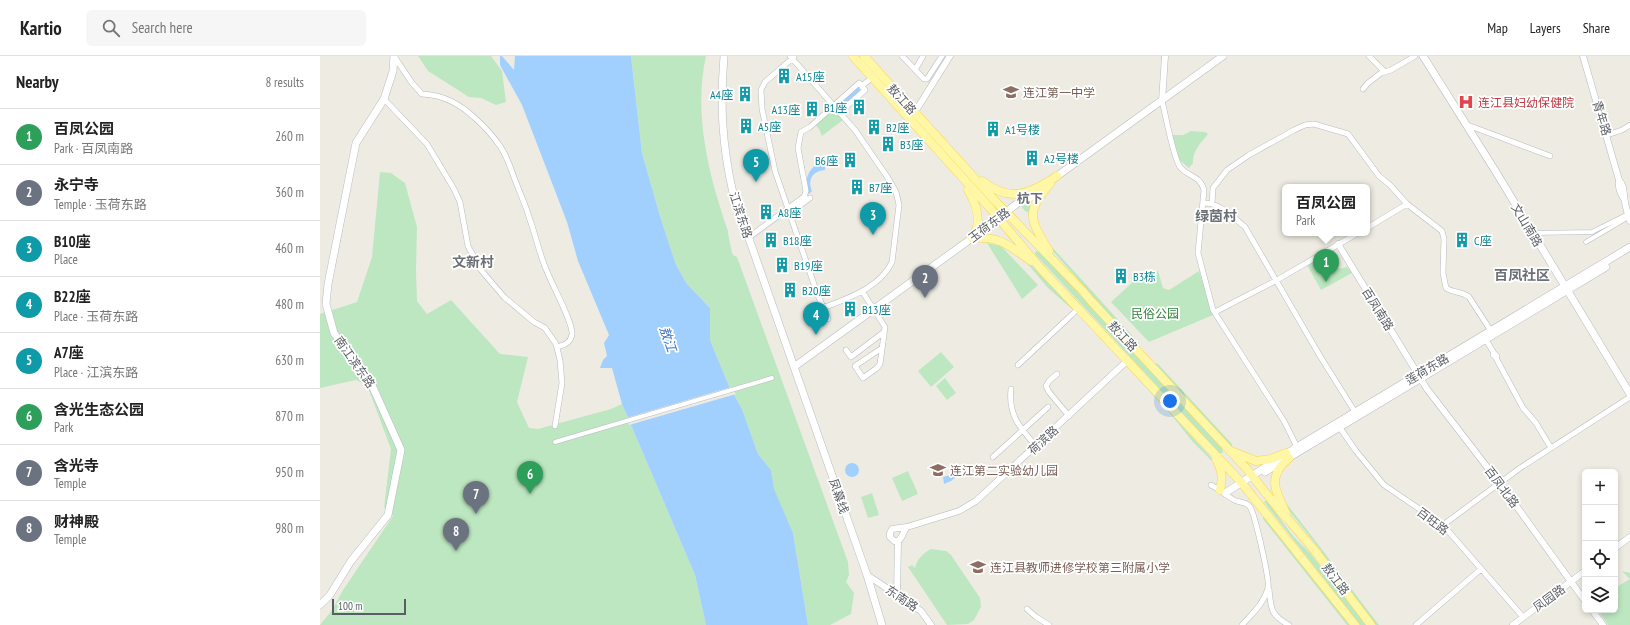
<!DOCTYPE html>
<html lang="en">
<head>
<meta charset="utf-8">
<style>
  :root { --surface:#fff; --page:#f6f6f6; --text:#222; --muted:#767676; --line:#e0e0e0; --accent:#111827 }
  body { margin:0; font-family:"PT Sans Narrow","Noto Sans SC",sans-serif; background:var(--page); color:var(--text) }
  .controls { position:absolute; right:12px; bottom:12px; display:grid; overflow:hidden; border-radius:6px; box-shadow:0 2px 6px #0003 }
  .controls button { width:36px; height:36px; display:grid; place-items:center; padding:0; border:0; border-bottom:1px solid var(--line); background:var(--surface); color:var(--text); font:20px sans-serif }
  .scale { position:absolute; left:12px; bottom:10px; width:74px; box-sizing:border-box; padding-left:4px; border:2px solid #5a5e64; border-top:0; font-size:11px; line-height:14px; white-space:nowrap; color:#5a5e64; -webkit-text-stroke:3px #fff; paint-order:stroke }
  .you { position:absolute; left:850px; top:345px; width:14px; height:14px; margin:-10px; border:3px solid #fff; border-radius:50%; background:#1a73e8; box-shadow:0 0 0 6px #1a73e833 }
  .badge { display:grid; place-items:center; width:26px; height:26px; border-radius:50%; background:var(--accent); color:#fff; font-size:13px; font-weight:700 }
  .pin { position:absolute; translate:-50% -33px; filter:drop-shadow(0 1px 2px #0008) }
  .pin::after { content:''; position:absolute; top:21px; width:14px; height:12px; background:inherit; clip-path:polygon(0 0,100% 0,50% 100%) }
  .popup { position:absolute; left:962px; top:128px; width:88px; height:52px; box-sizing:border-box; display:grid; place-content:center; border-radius:6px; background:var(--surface); filter:drop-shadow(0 1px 3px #0005); font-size:13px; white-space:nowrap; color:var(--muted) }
  .popup b { font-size:15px; color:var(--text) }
  .popup::after { content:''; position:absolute; left:50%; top:100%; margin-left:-8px; border:8px solid transparent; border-top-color:var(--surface) }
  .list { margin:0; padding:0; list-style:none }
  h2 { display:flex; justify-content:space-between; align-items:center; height:52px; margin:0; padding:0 16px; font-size:17px }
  h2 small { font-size:13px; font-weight:400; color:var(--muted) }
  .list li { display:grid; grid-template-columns:26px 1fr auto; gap:12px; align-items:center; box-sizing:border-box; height:56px; padding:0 16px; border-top:1px solid var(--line) }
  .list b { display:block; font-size:15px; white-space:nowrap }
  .list p { margin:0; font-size:13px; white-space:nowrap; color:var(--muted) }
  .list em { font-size:13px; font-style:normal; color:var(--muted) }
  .icon { flex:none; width:22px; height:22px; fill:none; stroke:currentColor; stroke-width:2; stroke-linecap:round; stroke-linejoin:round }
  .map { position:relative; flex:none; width:1310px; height:569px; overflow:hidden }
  header { display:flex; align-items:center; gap:24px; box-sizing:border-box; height:56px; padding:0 20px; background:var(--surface); border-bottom:1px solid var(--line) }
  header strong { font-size:19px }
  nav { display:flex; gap:22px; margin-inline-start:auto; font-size:14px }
  .search { width:280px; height:36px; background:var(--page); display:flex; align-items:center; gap:10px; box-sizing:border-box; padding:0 14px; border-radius:6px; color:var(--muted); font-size:15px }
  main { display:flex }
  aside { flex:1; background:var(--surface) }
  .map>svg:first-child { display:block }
  .green { fill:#bde7c0 }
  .water { fill:#a1d0ff }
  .pier { fill:#eeece2 }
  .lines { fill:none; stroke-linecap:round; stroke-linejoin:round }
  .pedestrian-casing { stroke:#b7babf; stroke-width:5 }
  .minor-casing { stroke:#b7babf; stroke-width:6 }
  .tertiary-casing { stroke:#b7babf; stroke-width:7 }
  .secondary-casing { stroke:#b8bbc1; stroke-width:8 }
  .primary-casing { stroke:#f7d452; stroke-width:9 }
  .pedestrian { stroke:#fff; stroke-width:4 }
  .minor { stroke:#fff; stroke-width:5 }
  .tertiary { stroke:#fff; stroke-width:6 }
  .secondary { stroke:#fff; stroke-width:7 }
  .primary { stroke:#fff7a6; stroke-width:8 }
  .labels { text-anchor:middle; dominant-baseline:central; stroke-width:3.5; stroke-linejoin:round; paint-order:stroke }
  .culture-label { font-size:12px; fill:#0d838f; stroke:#fff; text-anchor:start }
  .education-label { font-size:12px; fill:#785e54; stroke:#fff; text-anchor:start }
  .street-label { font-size:12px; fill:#5a5e64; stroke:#fff }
  .health-label { font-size:12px; fill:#be3a42; stroke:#fff; text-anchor:start }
  .park-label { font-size:12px; fill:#30843b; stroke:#fff }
  .neighbourhood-label { font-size:13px; font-weight:bold; fill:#6b7076; stroke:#fff }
  .water-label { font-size:13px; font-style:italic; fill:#3d73be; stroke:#fff }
  .quarter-label { font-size:14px; font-weight:bold; fill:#6b7076; stroke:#fff }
</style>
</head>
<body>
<header>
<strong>Kartio</strong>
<div class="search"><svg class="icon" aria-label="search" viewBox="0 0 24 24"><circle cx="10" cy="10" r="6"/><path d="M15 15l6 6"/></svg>Search here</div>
<nav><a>Map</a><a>Layers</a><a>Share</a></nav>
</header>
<main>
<aside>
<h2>Nearby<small>8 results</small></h2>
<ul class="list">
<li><span class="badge" style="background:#2e9e5b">1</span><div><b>百凤公园</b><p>Park · 百凤南路</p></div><em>260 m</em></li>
<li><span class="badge" style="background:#6b7280">2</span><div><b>永宁寺</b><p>Temple · 玉荷东路</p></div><em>360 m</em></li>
<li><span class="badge" style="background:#0f9aa8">3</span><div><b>B10座</b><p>Place</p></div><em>460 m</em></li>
<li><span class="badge" style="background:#0f9aa8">4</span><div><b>B22座</b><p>Place · 玉荷东路</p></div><em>480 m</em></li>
<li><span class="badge" style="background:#0f9aa8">5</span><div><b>A7座</b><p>Place · 江滨东路</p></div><em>630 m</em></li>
<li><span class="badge" style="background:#2e9e5b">6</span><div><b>含光生态公园</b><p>Park</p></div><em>870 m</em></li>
<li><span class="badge" style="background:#6b7280">7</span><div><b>含光寺</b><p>Temple</p></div><em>950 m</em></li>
<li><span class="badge" style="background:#6b7280">8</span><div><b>财神殿</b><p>Temple</p></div><em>980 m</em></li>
</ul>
</aside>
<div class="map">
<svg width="1310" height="569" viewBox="0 0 1310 569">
  <rect width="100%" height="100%" fill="#eeece2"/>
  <path class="green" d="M98,0H171L182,15L186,46L176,49L161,42L149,41L108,15Z
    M311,0H386C373,58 389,120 408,175C408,179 412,197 413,199L417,201L528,506L529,519L526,526L534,537L531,558L510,569H488L473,477L453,433L451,414L438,398L422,353L409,330L390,284V252L367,228L356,209L340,160L322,97Z
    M513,52L523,64L502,80L499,73L495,68Z
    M871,75L885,76L888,78C882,86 872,95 873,107L869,112L858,103L857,95L852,81L853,79H863Z
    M60,116L71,117L85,127L97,171L96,214L97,245L107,258L131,244L180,298L208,301L197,346L209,372L218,373L291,353L302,348L375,519L386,569H0L12,554L23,534L73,460L64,451L71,393L47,329L36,324L0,332V258L37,246L52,201Z
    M713,142L710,157L705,155L701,150Z
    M667,187L681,190L718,229L702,243Z
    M728,187C759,220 788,253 818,286L819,288H815C785,255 757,221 727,189Z
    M716,195L720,196L902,392L903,397H899L715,198Z
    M1002,201C1008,210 1016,215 1027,211L1032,217L1001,234L987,209Z
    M706,206H708L753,251V253H752L728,232Z
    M838,215L843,232L849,234L879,215L893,259L829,286L791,246L814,225Z
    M621,296L634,311L611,331L598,315Z
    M835,307L838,308L912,388V390H910Z
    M810,314H811L895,406L894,407L872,385L853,361Z
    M625,322L636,337L627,344L616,330Z
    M588,415L598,438L582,445L572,422Z
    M552,437L559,459L548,462L541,441Z
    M945,445H947L973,480L990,497L1047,569H1040L944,446Z
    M964,445C997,485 1027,528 1059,569H1056L1020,523L999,492L962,446Z
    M943,461H945L1030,569H1027L943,463Z
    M611,493L626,495L631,499L660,542L661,551L654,564L648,568L627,569L588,511L592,509L595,512C597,503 603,497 611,493Z
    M1302,515L1310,517V569H1288L1278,554H1295V543L1299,540L1295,532L1310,523Z"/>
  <path class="water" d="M180,0H182L194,14L195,0H311L322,97L340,160L356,209L367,228L390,252V284L409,330L422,353L438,398L451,414L454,433L473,477L488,569H386L375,519L302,348L292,312H280L283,304L287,300L284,287L289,279L258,205L247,166L202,49L180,9Z
    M538,31L541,35L521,51L519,48Z
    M506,105L505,114C493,115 487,123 492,135L489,138C482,123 490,108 506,105Z
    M525 414a7 7 0 1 1 14 0a7 7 0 1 1-14 0Z
    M633,415H639L641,417L631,425L624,428L623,421L630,419Z"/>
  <path class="pier" d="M411,331L416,338L309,369L306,362Z"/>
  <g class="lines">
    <defs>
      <path id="pedestrian" d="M1212,177L1272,176L1310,157
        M1266,186L1305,163
        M235,386L452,322"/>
      <path id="minor" d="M74,0L92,27L102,38C124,39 140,48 156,63C165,71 173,80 180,90C187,100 191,113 195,124C200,137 206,150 210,164C216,180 219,197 226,213C231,227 253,266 252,278C251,285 246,289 240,290
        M470,0L535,74L568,122L576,136L579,149L572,206C560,232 528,242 503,252
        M582,0L604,23H607L622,0
        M1049,0L1065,16
        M474,1L445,26L441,34L442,53L455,115L497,237L508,263
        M595,14L603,0
        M544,28L552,22
        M1043,33L1048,27L1061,17L1071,14L1095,0
        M64,43L107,88L134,133L140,146L148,190L161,214L184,241L214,266L225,272L236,288L240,304L242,327L235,370
        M842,45C846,60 853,101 860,111C868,121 880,119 884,134L878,197L893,254L964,365L977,391
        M1145,68L1230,100
        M1287,79L1302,74L1310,69
        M484,141L486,135L478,92L481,76L490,71L539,27L545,34L520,56
        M883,147C899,146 913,161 925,171L1000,300L1035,356
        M892,147L893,132L907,114L929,99L974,74L985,69L994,68L1028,78L1059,120L1070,129L1087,148L1122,175L1124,183L1123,217L1126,232C1133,237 1142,235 1149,241L1171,275
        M471,156L490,142
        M1047,172L1087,148
        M428,182L485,140
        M542,235L565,271L560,308L557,312L543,322L535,310L562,292
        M895,256L957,224L1038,177
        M1166,284L1174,297
        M526,294L531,301L564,276
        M1176,302L1173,299L1174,297L1177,300L1176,302L1203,352L1216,367L1231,392
        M698,309L759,252
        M737,318L729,325L726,330L729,336L749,360
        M691,333C688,359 700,372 716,390
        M1020,372L1036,395L1064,429L1123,469L1203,561
        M673,401L728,351
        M891,429C899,433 906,439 914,444C919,447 926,445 930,451C935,458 950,525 948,532C944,547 933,557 922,569
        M1123,469L1200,412L1310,341
        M949,533C951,552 950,559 969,569
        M707,553L716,561L729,569
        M1096,569L1161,513"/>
      <path id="tertiary" d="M1263,0L1299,124C1298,131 1300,137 1304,143
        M842,45L845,0
        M595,56L630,0
        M1299,124C1305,131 1303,137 1305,146C1306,152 1308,159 1310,165
        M1018,188L1107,333L1184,433L1265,545
        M578,485H574L570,481V477L572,473L587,471L639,455L656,445L808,304
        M1295,492L1310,481
        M547,519L601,555L611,569
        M577,538L578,485C583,482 583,475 587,471
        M1272,554L1283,569
        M1193,569L1265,515"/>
      <path id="secondary" d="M404,0C400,49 402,89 413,137L547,519L562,569
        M1103,0L1176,116L1310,338
        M733,123L903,0
        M474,311L652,182L703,143L712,141L720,133
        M945,416L1286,211
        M905,437L977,391L1310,191
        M0,549L10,539L31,505L68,459L81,394L51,327L38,311L14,277L6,248L8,228L36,87L64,43L73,15L74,0"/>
      <path id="primary" d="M533,0L670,152L722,214L921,426L1035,569
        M544,0L677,147L761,233L772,246L926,412L964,460L968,463L995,495L1051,569
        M662,125C690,147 710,138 737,120
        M648,134C657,149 663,166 652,182
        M652,182C681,180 689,190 711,205
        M729,195C711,165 704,156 730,128
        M911,395L936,405L951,403L966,397
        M896,403C902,414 903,422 900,434
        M966,457C955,435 947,420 969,402"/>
    </defs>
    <use href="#pedestrian" class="pedestrian-casing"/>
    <use href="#minor" class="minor-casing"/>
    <use href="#tertiary" class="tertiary-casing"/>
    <use href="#secondary" class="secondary-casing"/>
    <use href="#primary" class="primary-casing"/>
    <use href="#pedestrian" class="pedestrian"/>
    <use href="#minor" class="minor"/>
    <use href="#tertiary" class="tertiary"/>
    <use href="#secondary" class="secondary"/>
    <use href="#primary" class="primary"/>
  </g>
  <defs>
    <symbol id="building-bare" viewBox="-9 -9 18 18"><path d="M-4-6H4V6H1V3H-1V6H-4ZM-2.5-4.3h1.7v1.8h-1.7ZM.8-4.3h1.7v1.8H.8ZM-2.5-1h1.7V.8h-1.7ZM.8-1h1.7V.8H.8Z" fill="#0f9aa8" stroke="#fff" stroke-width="2.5" paint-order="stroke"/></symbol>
    <symbol id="school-bare" viewBox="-9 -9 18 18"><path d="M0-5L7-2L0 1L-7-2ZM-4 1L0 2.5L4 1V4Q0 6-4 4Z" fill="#8d6e63" stroke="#fff" stroke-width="2.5" paint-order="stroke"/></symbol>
    <symbol id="hospital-bare" viewBox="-9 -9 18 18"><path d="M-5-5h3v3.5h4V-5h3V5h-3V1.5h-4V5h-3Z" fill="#e0444e" stroke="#fff" stroke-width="2.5" paint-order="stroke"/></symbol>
  </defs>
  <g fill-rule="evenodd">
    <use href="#building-bare" x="453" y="9" width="22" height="22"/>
    <use href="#school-bare" x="680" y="25" width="22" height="22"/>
    <use href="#building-bare" x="414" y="27" width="22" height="22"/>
    <use href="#hospital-bare" x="1135" y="35" width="22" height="22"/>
    <use href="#building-bare" x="528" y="40" width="22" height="22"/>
    <use href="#building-bare" x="481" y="42" width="22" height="22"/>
    <use href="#building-bare" x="415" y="59" width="22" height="22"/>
    <use href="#building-bare" x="543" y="60" width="22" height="22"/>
    <use href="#building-bare" x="662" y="62" width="22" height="22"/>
    <use href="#building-bare" x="557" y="77" width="22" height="22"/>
    <use href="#building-bare" x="701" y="91" width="22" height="22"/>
    <use href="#building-bare" x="519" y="93" width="22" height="22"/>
    <use href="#building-bare" x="526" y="120" width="22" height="22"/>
    <use href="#building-bare" x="435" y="145" width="22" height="22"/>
    <use href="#building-bare" x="440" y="173" width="22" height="22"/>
    <use href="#building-bare" x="1131" y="173" width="22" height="22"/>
    <use href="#building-bare" x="451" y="198" width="22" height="22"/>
    <use href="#building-bare" x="790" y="209" width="22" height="22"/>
    <use href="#building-bare" x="459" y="223" width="22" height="22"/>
    <use href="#building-bare" x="519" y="242" width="22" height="22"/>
    <use href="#school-bare" x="607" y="403" width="22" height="22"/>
    <use href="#school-bare" x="647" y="500" width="22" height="22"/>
  </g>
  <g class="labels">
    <g class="culture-label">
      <text x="476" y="20">A15座</text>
      <text x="413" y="38" text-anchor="end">A4座</text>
      <text x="527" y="51" text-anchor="end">B1座</text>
      <text x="480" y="53" text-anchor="end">A13座</text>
      <text x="438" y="70">A5座</text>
      <text x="566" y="71">B2座</text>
      <text x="685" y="73">A1号楼</text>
      <text x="580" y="88">B3座</text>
      <text x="724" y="102">A2号楼</text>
      <text x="518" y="104" text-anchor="end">B6座</text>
      <text x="549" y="131">B7座</text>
      <text x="458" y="156">A8座</text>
      <text x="463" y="184">B18座</text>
      <text x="1154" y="184">C座</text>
      <text x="474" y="209">B19座</text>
      <text x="813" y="220">B3栋</text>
      <text x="482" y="234">B20座</text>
      <text x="542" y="253">B13座</text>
    </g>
    <g class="education-label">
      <text x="703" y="36">连江第一中学</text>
      <text x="630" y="414">连江第二实验幼儿园</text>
      <text x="670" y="511">连江县教师进修学校第三附属小学</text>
    </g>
    <g class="street-label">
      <text transform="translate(582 43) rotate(48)">敖江路</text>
      <text transform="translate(1282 62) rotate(73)">青年路</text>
      <text transform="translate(421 159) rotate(72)">江滨东路</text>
      <text transform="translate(669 169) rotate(-37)">玉荷东路</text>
      <text transform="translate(1207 169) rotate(59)">文山南路</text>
      <text transform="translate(1058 253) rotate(58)">百凤南路</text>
      <text transform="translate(803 280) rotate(47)">敖江路</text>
      <text transform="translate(35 306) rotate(55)">南江滨东路</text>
      <text transform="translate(1107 313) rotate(-31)">莲荷东路</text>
      <text transform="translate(723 384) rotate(-43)">荷滨路</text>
      <text transform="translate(1182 431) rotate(53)">百凤北路</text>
      <text transform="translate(519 440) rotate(71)">凤幕线</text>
      <text transform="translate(1113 465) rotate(37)">百旺路</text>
      <text transform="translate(1016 523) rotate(53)">敖江路</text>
      <text transform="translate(582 542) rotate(34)">东南路</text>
      <text transform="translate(1229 542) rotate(-36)">凤园路</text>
    </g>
    <g class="health-label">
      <text x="1158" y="46">连江县妇幼保健院</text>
    </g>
    <g class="park-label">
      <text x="835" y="257">民俗公园</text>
    </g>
    <g class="neighbourhood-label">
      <text x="710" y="142">杭下</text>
    </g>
    <g class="water-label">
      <text transform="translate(348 283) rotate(71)">敖江</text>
    </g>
    <g class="quarter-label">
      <text x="896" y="160">绿茵村</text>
      <text x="153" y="206">文新村</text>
      <text x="1202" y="219">百凤社区</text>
    </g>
  </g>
</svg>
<div class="controls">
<button>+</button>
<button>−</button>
<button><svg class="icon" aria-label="locate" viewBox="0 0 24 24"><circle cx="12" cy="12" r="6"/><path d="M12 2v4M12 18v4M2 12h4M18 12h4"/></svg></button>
<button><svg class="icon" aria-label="layers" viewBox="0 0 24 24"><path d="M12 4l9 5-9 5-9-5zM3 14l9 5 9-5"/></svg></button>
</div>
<div class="scale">100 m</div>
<div class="you"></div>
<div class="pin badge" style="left:1006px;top:226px;background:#2e9e5b">1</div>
<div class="popup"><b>百凤公园</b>Park</div>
<div class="pin badge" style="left:605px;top:242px;background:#6b7280">2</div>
<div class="pin badge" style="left:553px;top:179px;background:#0f9aa8">3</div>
<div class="pin badge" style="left:496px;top:279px;background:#0f9aa8">4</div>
<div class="pin badge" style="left:436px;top:126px;background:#0f9aa8">5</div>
<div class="pin badge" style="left:210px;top:438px;background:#2e9e5b">6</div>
<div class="pin badge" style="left:156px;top:458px;background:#6b7280">7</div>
<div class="pin badge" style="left:136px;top:495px;background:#6b7280">8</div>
</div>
</main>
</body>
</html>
